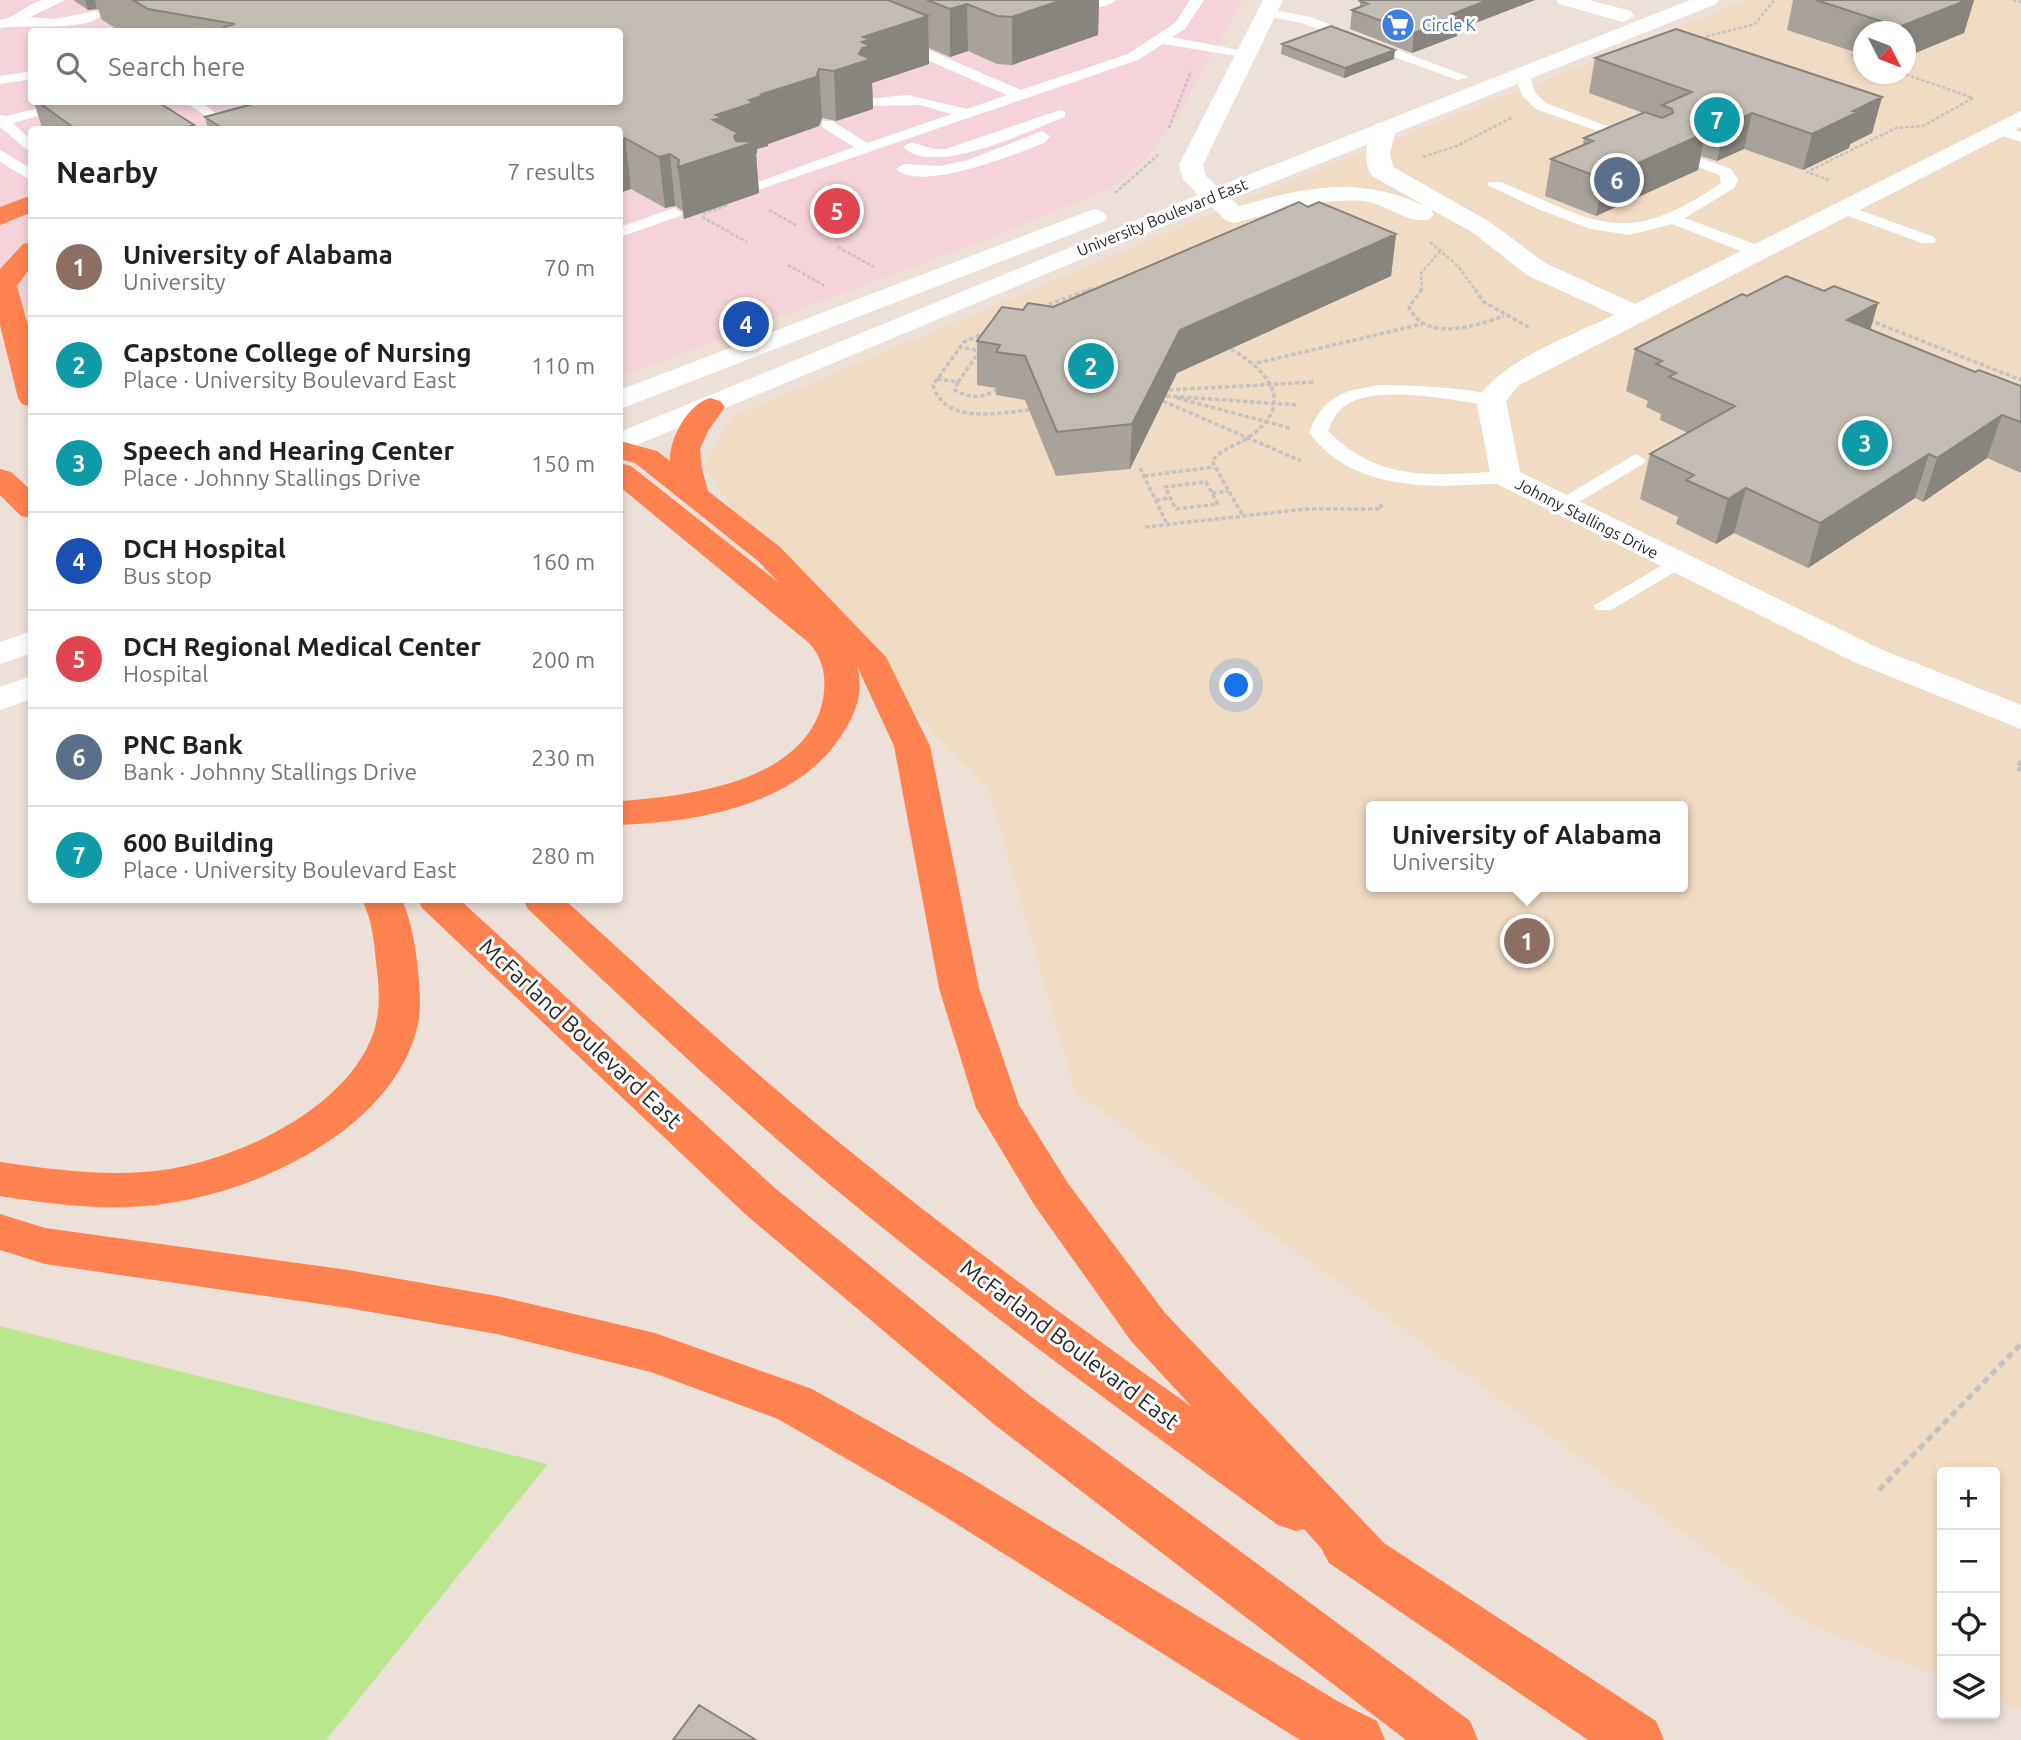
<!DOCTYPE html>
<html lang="en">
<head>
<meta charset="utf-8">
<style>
  :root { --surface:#fff; --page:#f6f6f6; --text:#202124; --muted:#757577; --line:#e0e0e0; --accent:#db2777 }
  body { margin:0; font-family:Ubuntu,sans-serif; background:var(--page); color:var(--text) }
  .controls { position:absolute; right:21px; bottom:21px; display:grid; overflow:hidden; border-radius:7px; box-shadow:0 4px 10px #0003 }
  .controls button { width:63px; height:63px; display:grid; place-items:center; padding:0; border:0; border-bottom:2px solid var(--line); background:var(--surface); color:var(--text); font:35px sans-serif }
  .compass { position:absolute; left:1853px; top:21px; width:63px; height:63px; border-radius:50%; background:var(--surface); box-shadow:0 4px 10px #0003; rotate:132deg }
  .you { position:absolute; left:1237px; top:686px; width:24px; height:24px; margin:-18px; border:5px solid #fff; border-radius:50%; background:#1a73e8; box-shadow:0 0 0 10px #1a73e833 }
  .badge { display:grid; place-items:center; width:46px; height:46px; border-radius:50%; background:var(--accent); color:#fff; font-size:23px; font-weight:700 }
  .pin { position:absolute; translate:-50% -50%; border:4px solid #fff; box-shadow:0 2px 7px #0006 }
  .popup { position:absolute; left:1366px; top:801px; width:322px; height:91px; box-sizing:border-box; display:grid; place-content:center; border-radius:7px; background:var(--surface); filter:drop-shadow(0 2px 5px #0005); font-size:23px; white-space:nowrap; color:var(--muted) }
  .popup b { font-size:26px; color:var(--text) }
  .popup::after { content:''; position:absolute; left:50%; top:100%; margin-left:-14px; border:14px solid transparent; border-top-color:var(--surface) }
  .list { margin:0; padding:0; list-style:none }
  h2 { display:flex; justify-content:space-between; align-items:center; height:91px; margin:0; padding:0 28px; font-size:30px }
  h2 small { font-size:23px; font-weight:400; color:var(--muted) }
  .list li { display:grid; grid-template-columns:46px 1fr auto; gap:21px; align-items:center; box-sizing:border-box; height:98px; padding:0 28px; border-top:2px solid var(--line) }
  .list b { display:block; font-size:26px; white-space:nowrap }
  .list p { margin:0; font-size:23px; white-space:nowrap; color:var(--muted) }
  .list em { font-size:23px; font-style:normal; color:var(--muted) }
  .icon { flex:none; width:38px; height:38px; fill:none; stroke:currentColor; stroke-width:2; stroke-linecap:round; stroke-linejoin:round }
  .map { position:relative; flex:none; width:2021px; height:1740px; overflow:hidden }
  .search { position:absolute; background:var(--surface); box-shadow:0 4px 10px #0003; left:28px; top:28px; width:595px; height:77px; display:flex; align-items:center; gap:18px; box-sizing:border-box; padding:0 24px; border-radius:7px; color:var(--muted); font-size:26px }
  .panel { position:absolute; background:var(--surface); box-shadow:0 4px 10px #0003; left:28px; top:126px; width:595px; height:777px; border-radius:7px }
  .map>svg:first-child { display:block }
  .education { fill:#f0dcc5; fill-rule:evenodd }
  .medical { fill:#f4d4da; fill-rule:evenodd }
  .green { fill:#bbe88f }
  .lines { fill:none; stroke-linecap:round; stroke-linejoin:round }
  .path-far3 { stroke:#c3c3c3; stroke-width:2.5; stroke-dasharray:3.5 2; stroke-linecap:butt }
  .path-far2 { stroke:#c3c3c3; stroke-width:3.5; stroke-dasharray:4.5 2.5; stroke-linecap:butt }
  .path-far1 { stroke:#c3c3c3; stroke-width:4.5; stroke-dasharray:5 3.5; stroke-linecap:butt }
  .path { stroke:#c3c3c3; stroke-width:5; stroke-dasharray:7 4.5; stroke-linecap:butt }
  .lane { fill:#fff; fill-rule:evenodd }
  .street { fill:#fff; fill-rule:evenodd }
  .secondary { fill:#fff; fill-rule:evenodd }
  .highway { fill:#ff8250; fill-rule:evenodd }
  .wall { fill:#a8a29b }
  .shaded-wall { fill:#88847e }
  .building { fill:#c3bcb4; stroke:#88847e; stroke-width:2 }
  .labels { text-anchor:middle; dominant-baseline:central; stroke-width:6; stroke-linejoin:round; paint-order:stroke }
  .far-shop-label { font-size:16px; fill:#366cbe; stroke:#fff; text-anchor:start }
  .far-street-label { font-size:16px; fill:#282828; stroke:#fff }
  .near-street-label { font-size:23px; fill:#282828; stroke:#fff }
</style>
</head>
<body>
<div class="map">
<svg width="2021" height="1740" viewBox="0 0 2021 1740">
  <rect width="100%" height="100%" fill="#ece0d8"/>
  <path class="education" d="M1747,0H2021V1710L1995,1699V1472H1942V1678L1810,1625L1075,1091L989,790L764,558L703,465L733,416L1284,183ZM1864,32H1906V74H1864ZM1371,806H1683V887H1371Z"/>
  <path class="medical" d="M0,0H1243L1182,108L1149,156L1111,188L1000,234L620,377V130H32L31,307L0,293ZM32,32H620V102H32Z"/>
  <path class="green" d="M0,1326L548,1464L326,1740H0Z"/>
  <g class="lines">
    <path class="path-far3" d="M2013,0L2021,2
      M1701,38L1755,24L1774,0
      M1851,55L1864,59
      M1169,128L1191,71
      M1423,157L1457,146L1513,117
      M1829,180L1807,172L1896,128L1923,126L1973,98L1905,74
      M1115,193L1158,155
      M769,210L796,225
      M703,214L728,205
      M702,217L747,242
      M1430,242L1458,266L1476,291
      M838,247L874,267
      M788,265L825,286
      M1086,291L1119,279
      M1422,291L1421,273L1442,249"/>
    <path class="path-far2" d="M1422,289L1409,307C1425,343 1475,326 1504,316
      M1475,289L1484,302L1530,328
      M1042,307L1091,289
      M1869,320L2021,380
      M986,332L964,342L933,385C945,425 996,413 1029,410
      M1231,349C1270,372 1296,404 1249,437C1236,446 1222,448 1212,461L1243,516
      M1257,363L1422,324
      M937,379L958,382L980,351L960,347
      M958,382L955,390C970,399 984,399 998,388
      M1169,390L1315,382
      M1166,396L1298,405
      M1177,398L1290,428
      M1163,401L1301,461
      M1140,468L1167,524
      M1144,476L1214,467
      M1206,482L1218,504L1176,509L1165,487Z
      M1212,493L1228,491
      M1156,500L1171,498
      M1145,527L1306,509H1381V501"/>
    <path class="path-far1" d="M2021,761L2017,768L2021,770"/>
    <path class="path" d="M1879,1490L2021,1344"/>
    <path class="lane" d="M42,0H65L30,17L54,19L96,11L103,15C81,33 28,23 0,28V20C17,17 25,5 42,0Z
      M1045,0H1117C1101,12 1061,12 1045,0Z
      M1190,0H1204L1185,29L1172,37L1249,52V58L1163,44L1138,60L755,191H743L741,188L854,147L822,127V121H832L867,143L952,114L920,105L871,106L864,102L866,99L908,95L967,109L1007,95L893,45V39H903L1021,90L1128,54L1175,23Z
      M1265,8L1310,17L1469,77L1457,80L1302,23L1260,15L1258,12Z
      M1522,70L1529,74L1536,94L1546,103L1644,140L1641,143H1631L1536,109L1522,96L1515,74Z
      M32,71V79L0,84V76Z
      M63,102H86L13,123L32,141V154L0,127V115L6,116Z
      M185,102H201L219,116L212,120Z
      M1060,110L1065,111V117C1029,130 935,178 903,147L911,142L933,149H946Z
      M1998,125L2021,132V142L1993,133L1990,130Z
      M1042,131L1050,136L1044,143C1016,154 921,193 896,169L904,164L940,166L968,160Z
      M0,150L32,169V181L0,162Z
      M1695,156L1731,169L1738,179L1734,188L1685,218L1765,248V256H1753L1672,224L1630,235L1591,229L1538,209L1487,185L1489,182H1501C1599,223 1624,249 1721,183L1719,175L1690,164V158Z
      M1843,204L1934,237L1936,240L1934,243H1922L1837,212V206Z
      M674,208L682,213L680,216L620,237V227Z
      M1380,385C1400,385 1489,387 1500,400L1491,406C1454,400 1379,384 1346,405C1336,411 1332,421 1328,431C1380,484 1438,475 1506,471L1513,473L1516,477L1513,481C1497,485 1480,484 1465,485C1408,488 1344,482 1309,432C1325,395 1342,391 1380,385Z
      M1636,454L1646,460L1643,464L1567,509H1553L1550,505Z
      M1676,557L1686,563L1683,567L1611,610H1597L1593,606Z"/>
    <path class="street" d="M1556,0H1589L1631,11L1634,16L1623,22L1559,4Z
      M2021,111V127L1519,385L1506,401L1520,472L1878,648L2021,705V729L1854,662L1495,483L1491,477L1476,400C1506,357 1568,338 1614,315L1527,275L1472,232L1430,209L1434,214L1430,219C1407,225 1386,203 1363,201C1318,198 1277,212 1234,223L1225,220L1202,196L1205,191H1223L1239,206C1310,186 1361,175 1429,208L1372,176C1362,162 1366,137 1376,123H1392L1396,128L1390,154L1393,167L1490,222L1545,263L1635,304Z"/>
    <path class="secondary" d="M1263,0H1283L1203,165L1206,176L1218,187L1690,0H1719L1716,4L1082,259L620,452V432L1198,195L1183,179L1179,165Z
      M1094,209L1103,212L1107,217L1103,222L620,409V390Z
      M32,631V653L0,664V642Z
      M32,676V699L0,710V687Z"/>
    <path class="highway" d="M32,195V212L0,225V207Z
      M32,242V265L17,286L32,340V407L22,404L18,398L0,325V269L23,244Z
      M710,398L720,401L725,407L708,431L700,449L702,469L708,491L780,547L886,657L930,746L979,988L1019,1105L1067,1182L1165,1313L1384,1543L1656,1721L1664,1740H1588L1329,1563L1321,1548L1304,1529L1296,1531L1278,1525C1132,1419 986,1313 846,1198C736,1107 632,1008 528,909L523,900H565C654,981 742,1063 835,1139C950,1234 1071,1321 1192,1407L1131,1341L1035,1206L976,1108L939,988L894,746L857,666C863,689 858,708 846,728C803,804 701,822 620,825V801C688,796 807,782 823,699C827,678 823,658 809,643L620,487V463L631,466L779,583L758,561L635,463L620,459V441L657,451L670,461C669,439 688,404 710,398Z
      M0,469L11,472L32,491V518L21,516L0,495Z
      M362,900H402C411,920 414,940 417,961C419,982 422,1004 418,1024C395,1127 263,1189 169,1203C113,1212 55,1205 0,1196V1162C56,1170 114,1178 170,1169C243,1157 350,1106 374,1031C381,1009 379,985 376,962C374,941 372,920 362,900Z
      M417,900H460L776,1189L1029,1395L1470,1721L1478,1740H1406L995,1425L744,1213L423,909Z
      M0,1214L45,1228L348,1270L497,1296L655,1333L812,1389L964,1474L1339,1702L1377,1721L1385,1740H1300L928,1506L778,1419L651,1372L497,1334L348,1308L45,1264L0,1250Z"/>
  </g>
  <path class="wall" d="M73,0H1099L1098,35L1012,65L997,64L968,51L950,57L929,48V64L872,83L873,109L836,121L822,118L819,126L768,144V146L757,149V153L756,154L759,193L684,219L683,211L675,206L665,208L631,189L620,130H208L205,117L620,32H121L101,19L99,10L97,9L88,10Z
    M1363,0H1535L1457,30V36L1412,53L1350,29L1352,10L1360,7V1Z
    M1793,0H1974L1964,33L1864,32V55L1787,30Z
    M1282,44L1394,59L1344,78L1281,54Z
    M1595,58L1882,97L1872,133L1850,144L1849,148L1803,170L1744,149L1717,161L1701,156L1698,170L1596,216L1545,196L1551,159L1583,145L1584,138L1643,113L1589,93Z
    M34,102H158L195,130H44L42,128Z
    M1308,207L1396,234L1391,276L1177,373L1130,469L1056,476L1025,400L996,395V388L977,385V341L1023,310L1053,307Z
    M1747,296L1871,330L1975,372L2021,386V473L1987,458L1923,502L1915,498L1808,568L1734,533L1716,544L1676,524L1678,517L1640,499L1650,454L1688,433L1660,420L1661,414L1646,407L1648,401L1626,391L1635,349Z"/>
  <path class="shaded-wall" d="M85,0H95L97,9L88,10Z
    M1061,0H1099L1098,35L1012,65V17Z
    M1488,0H1535L1457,30V36L1412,53L1414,33L1452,14Z
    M1967,0H1974L1964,33L1906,57V32H1898L1899,27Z
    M967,4L968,51L950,57V9Z
    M928,16L929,64L872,83L873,109L836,121L834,71L859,54L863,37Z
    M1395,50L1394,59L1344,78L1345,68Z
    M819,69L822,118L819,126L768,144V146L757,149V153L756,154L759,193L684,219L678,167L713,120L716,115Z
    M1882,97L1872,133L1850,144L1849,148L1803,170L1812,134L1853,111Z
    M1752,113L1744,149L1717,161L1725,125Z
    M1702,117L1698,137L1705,133L1698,170L1596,216L1603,179Z
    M194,125L195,130H179Z
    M625,138L631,189L620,193V140Z
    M670,154L675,206L665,208L659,157Z
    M1396,234L1391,276L1177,373L1130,469L1132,424L1180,330Z
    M1878,303L1866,345L1847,320Z
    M2002,415L1987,458L1923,502L1937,458Z
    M1929,454L1915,498L1808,568L1820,523Z
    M1746,488L1734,533L1716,544L1728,499Z"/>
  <path class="building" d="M133,0H888L928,16L863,37L869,40L862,42L870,46L862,48L859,54L871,59L834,71L819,69L816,77L762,94L764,95L749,100L753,103L716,115L722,118L713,120L738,133L734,136L736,141L755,142L678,167L679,160L670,154L659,157L625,138L620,140V130H225L205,117L260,102H620V32H231L224,27L235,24L148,9Z
    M927,0H1062L1012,17L997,16L967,4L950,9Z
    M1363,0H1488L1452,14L1459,16L1414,33L1352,10L1368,4L1360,1Z
    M1816,0H1967L1899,27Z
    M1331,26L1395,50L1345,68L1282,44Z
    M1676,29L1882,97L1853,111L1858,112L1812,134L1752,113L1725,125L1702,117L1695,120V128L1705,133L1603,179L1551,159L1593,141L1584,138L1645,112L1662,118L1673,113L1672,109L1662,105L1692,92L1595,58Z
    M38,102H158L194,125L179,130H77Z
    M1299,202L1308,207L1319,202L1396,234L1180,330L1132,424L1057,432L1025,356L996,352L1000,345L977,341L1002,307L1023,310L1028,303L1053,307Z
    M1786,276L1824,291L1834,286L1878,303L1847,320L1975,372L1979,370L2021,386V422L2002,415L1937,458L1929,454L1820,523L1746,488L1728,499L1686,480L1694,475L1650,454L1735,406L1669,377L1676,373L1656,364L1662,361L1635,349L1742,294L1747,296Z
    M699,1705L756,1740H673Z"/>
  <defs>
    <symbol id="supermarket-disc" viewBox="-11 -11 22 22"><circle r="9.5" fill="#3f7fe0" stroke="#fff"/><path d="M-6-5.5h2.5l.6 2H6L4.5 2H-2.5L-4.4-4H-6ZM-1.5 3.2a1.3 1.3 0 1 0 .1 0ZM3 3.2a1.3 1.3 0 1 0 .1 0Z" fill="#fff"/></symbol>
  </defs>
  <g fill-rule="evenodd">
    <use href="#supermarket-disc" x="1379" y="6" width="38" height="38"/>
  </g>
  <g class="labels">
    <g class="far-shop-label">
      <text x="1422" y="25">Circle K</text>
    </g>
    <g class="far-street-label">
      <text transform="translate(1162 217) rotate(-22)">University Boulevard East</text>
      <text transform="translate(1587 518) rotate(27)">Johnny Stallings Drive</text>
    </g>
    <g class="near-street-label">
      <text transform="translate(581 1033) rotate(43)">McFarland Boulevard East</text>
      <text transform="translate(1070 1344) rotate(37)">McFarland Boulevard East</text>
    </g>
  </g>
</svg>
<div class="controls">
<button>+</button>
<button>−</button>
<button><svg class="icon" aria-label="locate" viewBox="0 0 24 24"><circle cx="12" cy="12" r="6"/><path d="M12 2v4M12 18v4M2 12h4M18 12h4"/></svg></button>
<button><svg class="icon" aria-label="layers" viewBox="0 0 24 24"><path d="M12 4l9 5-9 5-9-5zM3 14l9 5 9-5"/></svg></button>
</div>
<svg class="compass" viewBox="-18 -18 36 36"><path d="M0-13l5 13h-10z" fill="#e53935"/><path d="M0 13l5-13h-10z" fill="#757577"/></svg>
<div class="you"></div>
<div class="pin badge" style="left:1527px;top:941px;background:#8d6e63">1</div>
<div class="popup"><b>University of Alabama</b>University</div>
<div class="pin badge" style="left:1091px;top:366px;background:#0f9aa8">2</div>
<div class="pin badge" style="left:1865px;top:443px;background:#0f9aa8">3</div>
<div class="pin badge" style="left:746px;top:324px;background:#1a4fb4">4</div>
<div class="pin badge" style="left:837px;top:211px;background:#e0444e">5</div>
<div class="pin badge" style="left:1617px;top:180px;background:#5c6f8a">6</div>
<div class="pin badge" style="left:1717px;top:120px;background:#0f9aa8">7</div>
<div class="search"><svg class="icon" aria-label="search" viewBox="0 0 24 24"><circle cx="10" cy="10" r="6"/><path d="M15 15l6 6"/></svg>Search here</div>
<section class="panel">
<h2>Nearby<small>7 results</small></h2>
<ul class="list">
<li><span class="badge" style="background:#8d6e63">1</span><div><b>University of Alabama</b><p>University</p></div><em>70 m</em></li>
<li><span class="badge" style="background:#0f9aa8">2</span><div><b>Capstone College of Nursing</b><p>Place · University Boulevard East</p></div><em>110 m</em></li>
<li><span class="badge" style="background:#0f9aa8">3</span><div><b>Speech and Hearing Center</b><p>Place · Johnny Stallings Drive</p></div><em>150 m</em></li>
<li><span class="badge" style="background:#1a4fb4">4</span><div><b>DCH Hospital</b><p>Bus stop</p></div><em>160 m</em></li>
<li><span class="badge" style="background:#e0444e">5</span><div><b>DCH Regional Medical Center</b><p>Hospital</p></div><em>200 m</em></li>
<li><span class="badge" style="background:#5c6f8a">6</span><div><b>PNC Bank</b><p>Bank · Johnny Stallings Drive</p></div><em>230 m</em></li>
<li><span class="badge" style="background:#0f9aa8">7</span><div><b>600 Building</b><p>Place · University Boulevard East</p></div><em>280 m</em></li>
</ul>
</section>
</div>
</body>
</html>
